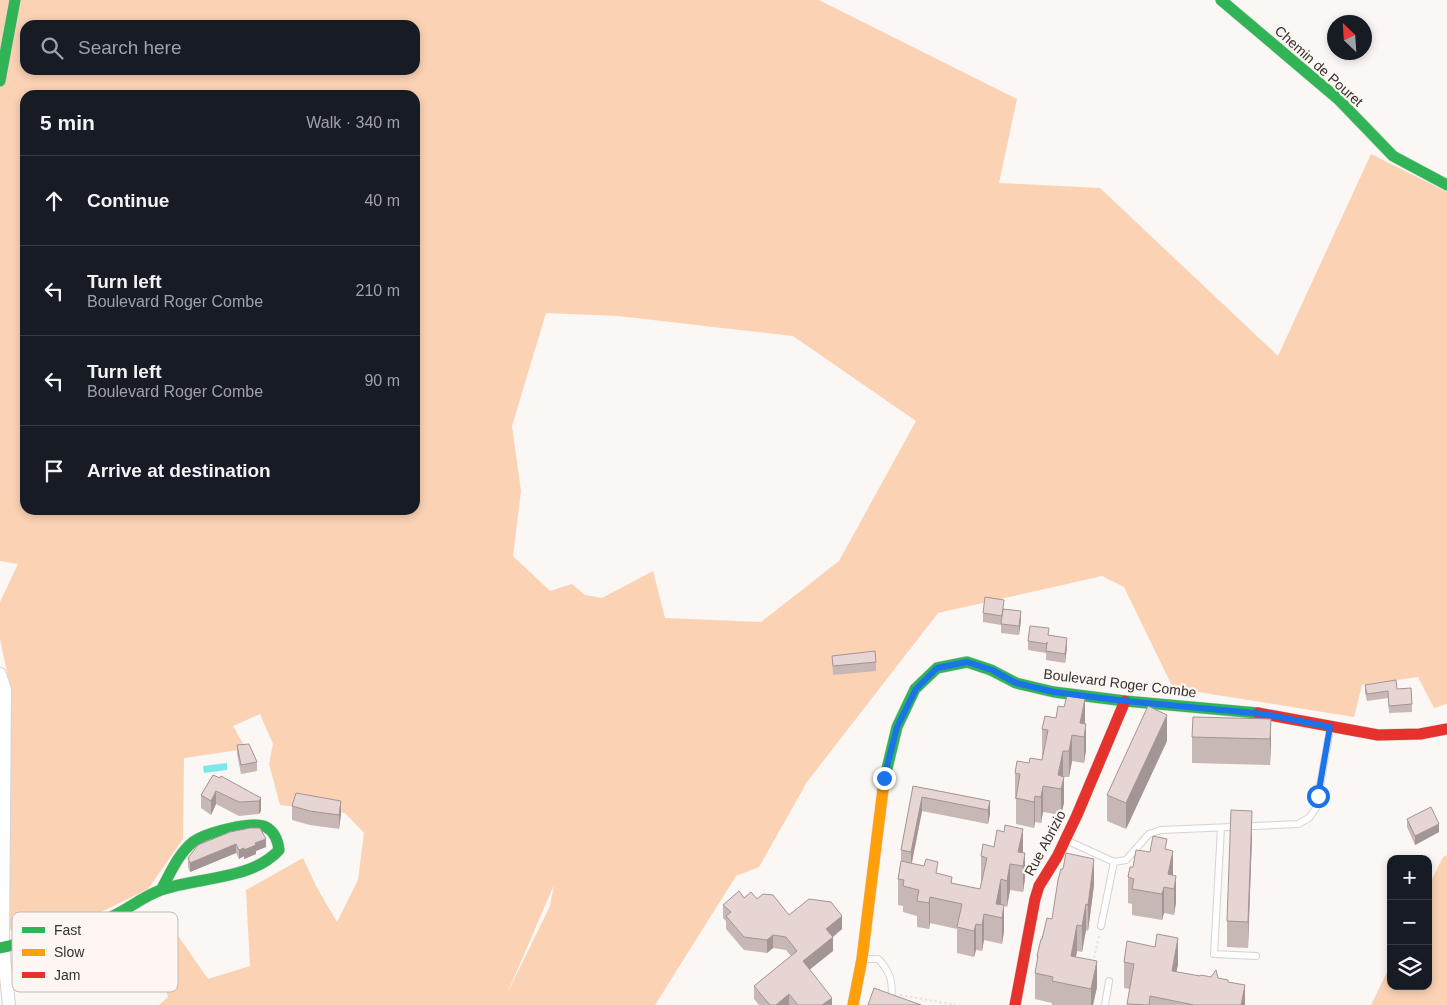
<!DOCTYPE html>
<html lang="en">
<head>
<meta charset="utf-8">
<style>
  :root { --surface:#171b24; --page:#20242c; --text:#f1f3f6; --muted:#9ea1a6; --line:#363941 }
  body { margin:0; font-family:Helvetica,sans-serif; background:var(--page); color:var(--text) }
  .controls { position:absolute; right:15px; bottom:15px; display:grid; overflow:hidden; border-radius:10px; box-shadow:0 2px 8px #0003 }
  .controls button { width:45px; height:45px; display:grid; place-items:center; padding:0; border:0; border-bottom:1px solid var(--line); background:var(--surface); color:var(--text); font:25px sans-serif }
  .compass { position:absolute; left:1327px; top:15px; width:45px; height:45px; border-radius:50%; background:var(--surface); box-shadow:0 2px 8px #0003; rotate:335deg }
  .stop { position:absolute; width:15px; height:15px; margin:-11px; border:4px solid #1a73e8; border-radius:50%; background:#fff }
  .stop.end { background:#1a73e8; border-color:#fff; box-shadow:0 1px 5px #0008 }
  .list { margin:0; padding:0; list-style:none }
  h2 { display:flex; justify-content:space-between; align-items:center; height:65px; margin:0; padding:0 20px; font-size:21px }
  h2 small { font-size:16px; font-weight:400; color:var(--muted) }
  .list li { display:grid; grid-template-columns:32px 1fr auto; gap:15px; align-items:center; box-sizing:border-box; height:90px; padding:0 20px; border-top:1px solid var(--line) }
  .list b { display:block; font-size:19px; white-space:nowrap }
  .list p { margin:0; font-size:16px; white-space:nowrap; color:var(--muted) }
  .list em { font-size:16px; font-style:normal; color:var(--muted) }
  .icon { flex:none; width:28px; height:28px; fill:none; stroke:currentColor; stroke-width:2; stroke-linecap:round; stroke-linejoin:round }
  .map { position:relative; flex:none; width:1447px; height:1005px; overflow:hidden }
  .search { position:absolute; background:var(--surface); box-shadow:0 2px 8px #0003; left:20px; top:20px; width:400px; height:55px; display:flex; align-items:center; gap:12px; box-sizing:border-box; padding:0 18px; border-radius:15px; color:var(--muted); font-size:19px }
  .panel { position:absolute; background:var(--surface); box-shadow:0 2px 8px #0003; left:20px; top:90px; width:400px; height:425px; border-radius:15px }
  .map>svg:first-child { display:block }
  .green { fill:#fbd2b4; fill-rule:evenodd }
  .water { fill:#7de8e8 }
  .lines { fill:none; stroke-linecap:round; stroke-linejoin:round }
  .lane-casing { stroke:#d6d3d1; stroke-width:8 }
  .street-casing { stroke:#d6d3d1; stroke-width:14 }
  .fast-casing { stroke:#d6d3d1; stroke-width:12 }
  .slow-casing { stroke:#d6d3d1; stroke-width:12 }
  .jam-casing { stroke:#d6d3d1; stroke-width:12 }
  .path { stroke:#e4e3e2; stroke-width:2; stroke-dasharray:2.5 2.5; stroke-linecap:butt }
  .lane { stroke:#fefefe; stroke-width:6 }
  .street { stroke:#fefefe; stroke-width:12 }
  .fast { stroke:#30b455; stroke-width:11 }
  .slow { stroke:#ff9f0a; stroke-width:11 }
  .jam { stroke:#e5322d; stroke-width:11 }
  .wall { fill:#c7b7b5 }
  .shaded-wall { fill:#a29594 }
  .building { fill:#e7d5d3; stroke:#a29594 }
  .route { stroke:#1a73e8; stroke-width:6 }
  .labels { text-anchor:middle; dominant-baseline:central; stroke-width:4.5; stroke-linejoin:round; paint-order:stroke }
  .street-label { font-size:14px; fill:#36322f; stroke:#fdf6f2 }
  .key { fill:#fdf6f2; stroke:#c1bbb8; stroke-width:1 }
  .key-label { font-size:14px; fill:#36322f }
</style>
</head>
<body>
<div class="map">
<svg width="1447" height="1005" viewBox="0 0 1447 1005">
  <rect width="100%" height="100%" fill="#faf7f5"/>
  <path class="green" d="M0,0H819L1017,99L999,183L1100,188L1278,356L1371,154L1447,192V704L1434,708L1418,677L1362,685L1354,717L1173,688L1124,587L1102,576L938,613L807,782L759,867L736,876L655,1005H159L168,997L146,925L163,914L208,979L250,966L246,890L303,858L316,886L337,922L358,880L364,833L345,813L280,805L269,764L273,744L260,714L233,726L246,749L184,758L183,839L148,889L95,915L30,932L14,934L10,929L11,692L0,639V602L18,564L0,561ZM25,25H415V70H25ZM25,95H415V510H25ZM546,313L618,316L793,336L916,421L839,561L761,622L665,618L653,571L602,598L585,595L572,584L550,591L513,556L521,491L512,426ZM554,885L550,906L506,996Z
    M1447,855V1005H1371L1391,964V986H1428V887L1443,857Z"/>
  <path class="water" d="M227,763V770L204,773L203,766Z"/>
  <g class="lines">
    <defs>
      <path id="lane" d="M1221,828L1214,954L1256,956
        M1068,841L1114,862L1101,926
        M1114,862L1126,860L1149,834L1161,830L1298,824L1309,818L1316,808L1330,729
        M864,959H878C892,972 894,987 890,1005
        M1105,1005L1109,981"/>
      <path id="street" d="M0,674L5,690L3,947L9,1005"/>
      <path id="fast" d="M1221,0L1338,99L1393,156L1447,185
        M0,81L15,0
        M884,781L897,727L915,689L937,668L967,662L991,670L1016,683L1054,692L1125,701L1258,713
        M0,948C35,940 70,933 104,920C124,913 141,897 161,890C198,877 252,880 279,850C278,841 275,832 266,827C253,820 205,833 193,842C178,854 170,874 161,890"/>
      <path id="slow" d="M853,1005L862,959L884,781"/>
      <path id="jam" d="M1258,713L1378,735L1420,734L1447,729
        M1015,1005L1035,899L1039,886L1057,857L1077,815L1125,701"/>
    </defs>
    <use href="#lane" class="lane-casing"/>
    <use href="#street" class="street-casing"/>
    <use href="#fast" class="fast-casing"/>
    <use href="#slow" class="slow-casing"/>
    <use href="#jam" class="jam-casing"/>
    <path class="path" d="M1093,963L1099,936
      M900,995L956,1005"/>
    <use href="#lane" class="lane"/>
    <use href="#street" class="street"/>
    <use href="#fast" class="fast"/>
    <use href="#slow" class="slow"/>
    <use href="#jam" class="jam"/>
  </g>
  <path class="wall" d="M1004,609L1021,620L1019,635L1001,633V625L983,622V613Z
    M1049,635L1067,647L1065,663L1046,660V653L1028,650V641Z
    M832,656L876,662V671L833,675Z
    M1365,685L1397,689L1412,704V712L1389,713L1388,698L1367,701L1365,693Z
    M1271,719L1270,765L1192,763V737Z
    M1085,724L1086,750L1084,763L1072,761L1069,777H1064V803L1061,815L1043,812L1041,823L1035,822L1034,828L1016,824V799H1015V773L1029,763L1042,760L1043,755H1042V729Z
    M1167,741L1126,829L1107,821V795Z
    M237,745L257,762V771L241,774L237,754Z
    M213,775L261,798V811L259,814L239,816L216,804L211,815L201,808V795Z
    M913,786L990,801V814L988,824L922,811L912,863L938,874L952,883L980,889L981,883V856L1023,853L1025,879L1023,892L1010,890L1007,907L1004,906V931L1002,944L984,940L982,951L976,950L974,957L957,953V929L930,923L929,929L917,927V916L903,912V906L898,905V879L901,863V850Z
    M292,806L341,814L339,829L310,825L292,820Z
    M1407,819L1439,832L1415,845L1407,827Z
    M230,832L266,847L256,851V854L244,859V856L239,859L236,853L190,872L188,867V858Z
    M1252,837L1248,948L1227,947V921Z
    M1167,849L1173,875L1176,902L1174,915L1164,913L1162,920L1132,915V904L1128,903V877L1133,867L1150,852Z
    M1094,885L1088,931L1086,930L1082,952L1077,951L1076,957L1097,987L1093,1005H1052V1003L1035,999V973L1037,966V956L1042,939L1052,919Z
    M744,898L757,899L789,915L842,929L832,937L833,951L809,969L832,1005H759L754,999V986L791,956L786,950L773,948L767,953L744,950L726,929V921L723,918V905Z
    M97,948L110,952L126,968L104,977L97,955Z
    M1124,962L1178,964L1176,972L1200,976L1218,978L1228,982L1245,1005H1127L1130,989L1124,988Z"/>
  <path class="shaded-wall" d="M1021,611V620L1019,635V626Z
    M1067,638V647L1065,663V654Z
    M1085,699V725L1080,723Z
    M1167,715V741L1126,829V803Z
    M1271,719V745L1270,765V739Z
    M1086,724V750L1084,763V737Z
    M1072,735V761L1069,777V751Z
    M1063,751V777L1058,775Z
    M1064,777V803L1061,815V789Z
    M1043,786V812L1041,823V797Z
    M216,791V804L211,815V801Z
    M1035,796V822L1034,828V802Z
    M922,797V811L911,866V852Z
    M261,798V811L259,814V801Z
    M341,801V814L339,829V815Z
    M990,801V814L988,824V810Z
    M1252,811V837L1248,948V922Z
    M1439,824V832L1415,845V836Z
    M1023,829V855L1018,852Z
    M266,839V847L256,851V854L244,859V850L255,843Z
    M236,844V853L190,872V863Z
    M244,848V856L239,859V850Z
    M1173,851V877L1168,874Z
    M1025,853V879L1023,892V866Z
    M1094,859V885L1088,931V905Z
    M1010,864V890L1007,907V881Z
    M1176,876V902L1174,915V889Z
    M1001,879V905L996,904Z
    M1164,887V913L1162,920V894Z
    M930,897V923L929,929V903Z
    M1086,904V930L1082,952V926Z
    M1004,905V931L1002,944V918Z
    M984,914V940L982,951V925Z
    M842,916V929L826,943V929Z
    M976,924V950L974,957V931Z
    M1077,925V951L1071,982V956Z
    M773,935V948L767,953V940Z
    M833,937V951L803,975V961Z
    M1178,938V964L1172,997V971Z
    M126,961V968L104,977V970Z
    M1097,961V987L1093,1005H1091V989Z
    M1245,985V1005H1241Z
    M789,994V1005H776Z
    M832,998V1005H822Z"/>
  <path class="building" d="M985,597L1004,600L1002,616L983,613Z
    M1003,609L1021,611L1019,626L1001,624Z
    M1030,626L1049,628L1048,635L1067,638L1065,654L1046,651L1047,642V644L1028,641Z
    M875,651L876,662L833,666L832,656Z
    M1396,680L1397,689L1411,688L1412,704L1389,706L1388,691L1367,694L1365,685Z
    M1067,696L1085,699L1080,723L1086,724L1084,737L1072,735L1069,751H1063L1058,775L1064,777L1061,789L1043,786L1041,797L1035,796L1034,802L1016,798L1020,774L1015,773L1017,761L1029,763L1030,758L1042,760L1048,730L1042,729L1045,716L1056,718L1058,706L1064,707Z
    M1148,706L1167,715L1126,803L1107,795Z
    M1193,717L1271,719L1270,739L1192,737Z
    M249,744L257,762L241,765L237,745Z
    M213,775L220,778L221,776L261,798L259,801L239,802L216,791L211,801L201,795Z
    M913,786L990,801L988,810L922,797L911,852L901,850Z
    M296,793L341,801L339,815L310,811L292,806Z
    M1431,807L1439,824L1415,836L1407,819Z
    M1231,810L1252,811L1248,922L1227,921Z
    M1005,825L1023,829L1018,852L1025,853L1023,866L1010,864L1007,881L1001,879L996,904L1004,905L1002,918L984,914L982,925L976,924L974,931L957,927L962,904L930,897L929,903L917,901L919,890L903,886L904,880L898,879L901,861L924,866L926,859L938,862L936,873L952,877L951,883L980,889L987,858L981,856L983,844L994,847L997,830L1004,832Z
    M250,828H260L266,839L255,843L256,845L244,850V848L239,850L236,844L190,863L188,858L198,845L230,832Z
    M1153,836L1167,839L1165,849L1173,851L1168,874L1176,876L1174,889L1164,887L1162,894L1132,889L1134,879L1128,877L1130,867H1133L1136,850L1150,852Z
    M1066,853L1094,859L1088,905L1086,904L1082,926L1077,925L1071,956L1097,961L1091,989L1052,981L1053,977L1035,973L1038,956H1037L1041,939H1042L1047,918L1052,919L1058,880L1061,869H1063Z
    M739,891L744,898L751,892L757,899L763,894L773,895L789,915L809,899L831,902L842,916L826,929L833,937L803,961L832,998L822,1005H798L789,994L776,1005H770L754,986L797,951L786,937L773,935L767,940L744,937L726,916L731,912L723,905Z
    M1157,934L1178,938L1172,971L1200,976L1201,975L1211,977L1216,970L1218,978L1228,980V982L1245,985L1241,1005H1194L1150,996L1149,1005L1127,1004L1134,964L1124,962L1127,941L1155,947Z
    M874,988L921,1005H868Z"/>
  <g class="lines">
    <path class="route" d="M884,778L897,727L916,689L937,668L967,662L992,670L1016,683L1054,692L1125,701L1264,714L1330,727L1318,796"/>
  </g>
  <g class="labels">
    <g class="street-label">
      <text transform="translate(1319 66) rotate(42)">Chemin de Pouret</text>
      <text transform="translate(1120 683) rotate(7)">Boulevard Roger Combe</text>
      <text transform="translate(1045 843) rotate(-62)">Rue Abrizio</text>
    </g>
  </g>
  <rect x="12" y="912" width="166" height="80" rx="8" class="key"/>
  <rect x="22" y="927" width="23" height="6" fill="#30b455"/>
  <rect x="22" y="949" width="23" height="7" fill="#ff9f0a"/>
  <rect x="22" y="972" width="23" height="6" fill="#e5322d"/>
  <g class="key-label">
    <text x="54" y="935">Fast</text>
    <text x="54" y="957">Slow</text>
    <text x="54" y="980">Jam</text>
  </g>
</svg>
<div class="controls">
<button>+</button>
<button>−</button>
<button><svg class="icon" aria-label="layers" viewBox="0 0 24 24"><path d="M12 4l9 5-9 5-9-5zM3 14l9 5 9-5"/></svg></button>
</div>
<svg class="compass" viewBox="-18 -18 36 36"><path d="M0-13l5 13h-10z" fill="#e53935"/><path d="M0 13l5-13h-10z" fill="#9ea1a6"/></svg>
<div class="stop" style="left:1318px;top:796px"></div>
<div class="stop end" style="left:884px;top:778px"></div>
<div class="search"><svg class="icon" aria-label="search" viewBox="0 0 24 24"><circle cx="10" cy="10" r="6"/><path d="M15 15l6 6"/></svg>Search here</div>
<section class="panel">
<h2>5 min<small>Walk · 340 m</small></h2>
<ul class="list">
<li><svg class="icon" aria-label="ahead" viewBox="0 0 24 24"><path d="M12 20V5M6 11l6-6 6 6"/></svg><div><b>Continue</b></div><em>40 m</em></li>
<li><svg class="icon" aria-label="left" viewBox="0 0 24 24"><path d="M17 20v-9H6M10 6l-5 5 5 5"/></svg><div><b>Turn left</b><p>Boulevard Roger Combe</p></div><em>210 m</em></li>
<li><svg class="icon" aria-label="left" viewBox="0 0 24 24"><path d="M17 20v-9H6M10 6l-5 5 5 5"/></svg><div><b>Turn left</b><p>Boulevard Roger Combe</p></div><em>90 m</em></li>
<li><svg class="icon" aria-label="arrive" viewBox="0 0 24 24"><path d="M6 21V4h12l-3 4 3 4H6"/></svg><div><b>Arrive at destination</b></div></li>
</ul>
</section>
</div>
</body>
</html>
